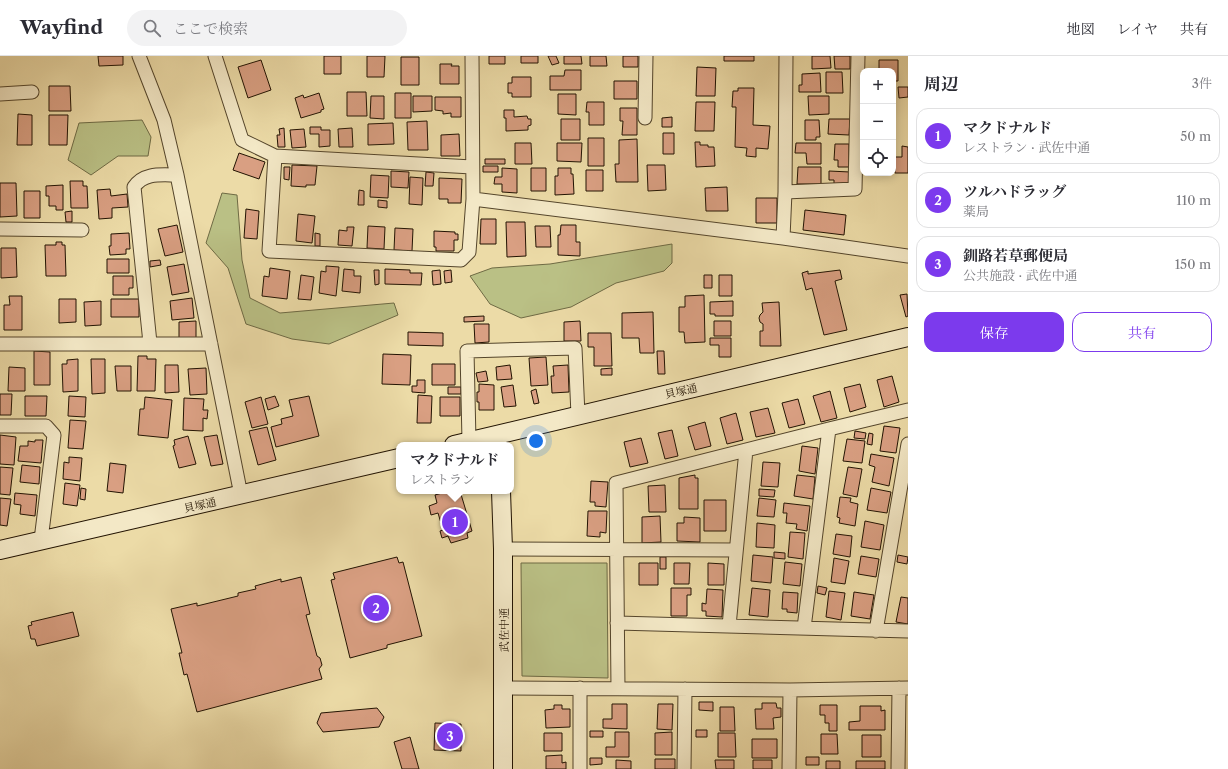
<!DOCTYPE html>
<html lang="ja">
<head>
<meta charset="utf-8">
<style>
  :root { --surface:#fff; --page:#f2f2f3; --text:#2b2b33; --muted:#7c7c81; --line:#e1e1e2; --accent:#7c3aed }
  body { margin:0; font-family:"Libre Caslon Text","Noto Serif JP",serif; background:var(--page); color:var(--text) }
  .controls { position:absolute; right:12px; top:12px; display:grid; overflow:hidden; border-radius:8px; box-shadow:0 2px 10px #0003 }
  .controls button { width:36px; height:36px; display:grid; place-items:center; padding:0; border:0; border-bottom:1px solid var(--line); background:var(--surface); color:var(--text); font:20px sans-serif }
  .you { position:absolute; left:536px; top:385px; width:14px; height:14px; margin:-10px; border:3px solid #fff; border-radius:50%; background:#1a73e8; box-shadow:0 0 0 6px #1a73e833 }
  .badge { display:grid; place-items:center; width:26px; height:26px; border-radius:50%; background:var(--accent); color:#fff; font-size:13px; font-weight:700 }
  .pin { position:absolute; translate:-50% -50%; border:2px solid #fff; box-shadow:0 1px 4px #0006 }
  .popup { position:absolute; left:396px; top:386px; width:118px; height:52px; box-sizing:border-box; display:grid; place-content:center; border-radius:8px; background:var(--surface); filter:drop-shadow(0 1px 3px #0005); font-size:13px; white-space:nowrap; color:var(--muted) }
  .popup b { font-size:15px; color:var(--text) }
  .popup::after { content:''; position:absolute; left:50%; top:100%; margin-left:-8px; border:8px solid transparent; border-top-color:var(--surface) }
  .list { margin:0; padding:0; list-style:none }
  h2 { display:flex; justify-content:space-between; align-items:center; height:52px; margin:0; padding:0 16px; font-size:17px }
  h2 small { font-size:13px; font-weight:400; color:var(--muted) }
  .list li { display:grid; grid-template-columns:26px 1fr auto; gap:12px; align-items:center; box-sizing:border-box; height:56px; margin:0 8px 8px; padding:0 8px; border:1px solid var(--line); border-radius:12px }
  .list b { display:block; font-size:15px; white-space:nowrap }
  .list p { margin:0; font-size:13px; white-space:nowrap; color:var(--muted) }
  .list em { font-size:13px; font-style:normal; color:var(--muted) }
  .actions { display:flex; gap:8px; padding:12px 16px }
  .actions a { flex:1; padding:9px 0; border:1px solid var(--accent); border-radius:12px; text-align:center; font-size:14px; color:var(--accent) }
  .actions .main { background:var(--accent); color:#fff }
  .icon { flex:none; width:22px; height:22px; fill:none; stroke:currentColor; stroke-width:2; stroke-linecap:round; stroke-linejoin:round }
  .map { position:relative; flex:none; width:908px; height:713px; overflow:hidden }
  header { display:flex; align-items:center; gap:24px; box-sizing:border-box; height:56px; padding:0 20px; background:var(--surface); border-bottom:1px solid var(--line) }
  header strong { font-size:19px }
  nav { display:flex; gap:22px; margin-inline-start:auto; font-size:14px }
  .search { width:280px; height:36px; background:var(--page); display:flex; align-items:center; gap:10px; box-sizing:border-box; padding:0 14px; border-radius:22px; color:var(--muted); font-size:15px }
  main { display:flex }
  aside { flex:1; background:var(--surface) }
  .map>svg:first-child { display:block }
  .green { fill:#bac085; stroke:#6e6a44 }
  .building { fill:#d99f82; stroke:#221302 }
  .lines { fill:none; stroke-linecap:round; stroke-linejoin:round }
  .street-casing { stroke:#54452b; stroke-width:15 }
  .secondary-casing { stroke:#221302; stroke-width:20 }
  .street { stroke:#f3e8c6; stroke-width:13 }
  .secondary { stroke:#f3e8c6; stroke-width:18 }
  .labels { text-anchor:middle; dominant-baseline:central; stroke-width:3; stroke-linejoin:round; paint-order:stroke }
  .street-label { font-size:11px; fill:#221302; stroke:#f3e8c6 }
</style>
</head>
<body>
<header>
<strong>Wayfind</strong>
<div class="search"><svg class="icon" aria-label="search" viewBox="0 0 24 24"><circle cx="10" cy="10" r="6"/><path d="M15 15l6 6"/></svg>ここで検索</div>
<nav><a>地図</a><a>レイヤ</a><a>共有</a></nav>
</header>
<main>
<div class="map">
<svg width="908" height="713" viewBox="0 0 908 713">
  <rect width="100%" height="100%" fill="#ecdba7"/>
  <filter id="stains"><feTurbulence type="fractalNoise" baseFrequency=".005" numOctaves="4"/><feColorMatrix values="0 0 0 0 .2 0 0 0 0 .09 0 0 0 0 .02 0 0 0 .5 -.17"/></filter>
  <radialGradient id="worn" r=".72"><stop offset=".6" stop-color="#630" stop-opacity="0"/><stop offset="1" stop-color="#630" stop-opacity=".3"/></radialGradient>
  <path class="green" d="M142,64L151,81L148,100H118L91,119L68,104L79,67Z
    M222,137L237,139L242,204L250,242L280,257L394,247L398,259L329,288L292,283L246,268L228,212L206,187Z
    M672,188V207L664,215L616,227L571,251L521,262L490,248L470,220L492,212L550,208Z
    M521,507H607L608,622L522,620Z"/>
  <path class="building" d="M98,0H123V9L99,10Z
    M324,0H341V18H324Z
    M367,0H385L384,21H367Z
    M489,0H505V8H489Z
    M521,0H538V7H521Z
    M548,0H556L559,7L552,9Z
    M564,0H581L582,8H564Z
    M590,0H606L607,10H590Z
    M623,0H638V11H623Z
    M724,0H754V5H724Z
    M812,0H830L831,12L812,13Z
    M834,0H850V13H835Z
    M401,1H419V29H401Z
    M261,4L271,34L248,42L238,11Z
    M879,4H898V25H893V15H879Z
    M440,8H452L451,10H459V28H440Z
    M697,11L716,12L715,40H696Z
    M565,14H581V34H550V20H564Z
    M826,16H842L843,37H826Z
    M820,17L821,36H799V29H802V18Z
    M512,21H531V41H512V37H508V27H512Z
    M614,25H637V43H614Z
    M49,30H70L71,55H49Z
    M898,31H908V41L899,42Z
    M738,32H754L753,69L770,70L768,93L756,92V101L746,100L747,92L735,91L736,51H732L733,35H738Z
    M347,36H366L367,60H347Z
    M319,37L324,53L321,54V56L301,62L295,42L303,39L304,42Z
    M395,37H411V62H395Z
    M558,38H576V59L558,58Z
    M371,40H384V63L370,62Z
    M413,40H432V55L413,56Z
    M808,40H829V58L809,59Z
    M435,41H461V61H451V57L443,58V55L435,54Z
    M587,46H604V69H589V56H586Z
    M696,46H715L714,75H695Z
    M620,52H637V79H622L623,65H620Z
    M504,54H514V61L527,60L528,63H531V69L528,70V74L506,75V62H504Z
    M18,58L32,59V89H17Z
    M49,59H68L67,89H49Z
    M672,61V71H662V62Z
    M561,63H580V84H561Z
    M829,63H850L849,79L828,78Z
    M805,64H819L820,81H816V84H805Z
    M427,65L428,94H408L407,66Z
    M393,67L394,88L368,89V68Z
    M310,71H321V74H330V90L319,91V78H310Z
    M284,72L285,91H278L277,79H280L279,73Z
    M352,72L353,91H339L338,73Z
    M304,73L306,91L292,92L290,74Z
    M663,77H674V98H663Z
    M459,78L460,100H441V79Z
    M588,82H604V110H588Z
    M637,83L638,126H616L615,108H619V84Z
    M695,86H700V89H708V91H714L715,110L696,111Z
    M515,87H531L532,108H515Z
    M557,87H582L581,106L557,105Z
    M796,87H821V108H807L806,97H795Z
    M835,88H849V111H838V104H834Z
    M902,90L908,91V117H895V101H902Z
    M239,97L265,106L259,123L233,114Z
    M485,103H505V108H485Z
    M292,109L317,110L315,129H306V131L291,130Z
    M647,109H665L666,134L648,135Z
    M483,110H498V116H483Z
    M284,111H290L289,124L284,123Z
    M798,111H821V128H797Z
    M502,112L517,113V137L502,136V128H494L495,121H502Z
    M531,112H546V135H531Z
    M558,112H571V118H573L574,138L555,139V120H558Z
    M586,114H603V135H586Z
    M391,115L409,116L408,132L391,131Z
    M829,115L850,116L849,129L834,128V124H829Z
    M426,116L434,117L433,130H425Z
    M371,119L389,120L388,142L370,141Z
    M410,121L423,122L422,149L409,148Z
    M439,122L462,123L461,147H448V143H439Z
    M70,125H83V130H87L88,152H71Z
    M0,127H16L17,160L0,161Z
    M63,129V154H56V150H49V140H46V130Z
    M727,131L728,155H706L705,132Z
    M110,133L111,140L127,138L128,151L112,152V162L99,163L97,134Z
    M359,134L364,135V149H358Z
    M24,135H40V162H24Z
    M756,142H777V167H756Z
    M378,144L387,145V152L378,151Z
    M246,153L259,155L257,183L244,182Z
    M805,154L846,159L844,179L803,174Z
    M72,155V166H66L65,156Z
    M298,158L315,160L312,187L296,185Z
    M481,163H496V188H480Z
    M506,166H525L526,200L507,201Z
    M177,169L183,196L165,200L158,173Z
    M561,169H576V186H580V200L558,199V179H560Z
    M368,170L385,171L384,193L367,192Z
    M535,170H550L551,191H536Z
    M347,171H354L352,190L338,189L339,174L347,175Z
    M395,172L413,173L412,195L394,194Z
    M434,175L455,176V178H458V184H454V195H436V191H434Z
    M129,177L130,193H126V198L110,199L109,190H111V178Z
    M315,177L320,178V190H315Z
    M56,186H62V189H65L66,220H46L45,189H56Z
    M1,192H16L17,221L1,222Z
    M107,203H129V217H107Z
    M160,204L161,209L150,211V205Z
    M184,208L189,236L172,239L167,211Z
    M326,210L339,211L336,240L319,237L321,215L326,216Z
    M270,212L290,215L287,243L262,240L264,220L269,221Z
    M344,213L354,214V220H361L360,237L342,235Z
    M385,213L410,214V217H422L421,229L385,228Z
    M374,214H379V228L375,229Z
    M440,214L441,228L433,229L432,215Z
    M451,214L452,226L445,227L444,215Z
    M840,214L842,223L835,225L847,274L824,279L812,232L806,234L802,217L808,215V218Z
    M301,219L314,221L311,244L298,243Z
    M704,219H712V232H704Z
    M719,219H732V240H719Z
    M113,220H133V232H129V239H113Z
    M907,238L908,260L906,261L900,239Z
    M704,239L705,286L685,287L684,276H679V251H685V240Z
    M9,240H22V274H4V249H10Z
    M192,242L194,262L172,264L170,245Z
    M59,243H76V266L59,267Z
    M111,243H139V261H111Z
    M101,245V269L85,270L84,246Z
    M733,245V260H715V258H710V246Z
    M779,246L781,290H760V275H763V268L760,266L759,262L760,259L763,256L762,247Z
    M653,256L654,297H640L639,282H622V257Z
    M484,260V265L464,266V261Z
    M196,265V282H179V266Z
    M580,265L581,285H564V266Z
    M714,265H731V280H714Z
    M474,268H489V286L475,287Z
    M408,276L443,277V290L408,289Z
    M588,277H611L612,310H594V291H588Z
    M710,282H731V301H719V289H710Z
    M34,295L50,296V329H34Z
    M657,295H664L665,318H658Z
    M383,298L411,299L410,329L382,328Z
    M138,300H147V303H156L155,335H137Z
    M546,301L548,329L531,330L529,302Z
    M78,303V335L63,336L62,308H67V304Z
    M91,303H105V337L92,338Z
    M432,308H455V329H432Z
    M165,309H178L179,336L165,337Z
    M510,309L512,323L497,324L496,311Z
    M568,309L569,336L552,337L551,320H554L553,310Z
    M115,310H131V335H117Z
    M9,311L25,312V335H8Z
    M206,312L207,338L190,339L188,313Z
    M612,312V319H601V313Z
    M486,315L488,325L478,326L476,317Z
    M892,320L899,346L884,351L877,324Z
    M417,324H425V337L412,336V330H417Z
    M479,328L494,329V354H479V346H477V336H479Z
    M860,328L866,351L850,356L844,332Z
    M513,329L516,350L504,351L501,331Z
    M448,331H461V338H448Z
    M536,333L539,347L534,348L531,335Z
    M830,335L837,362L821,366L813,340Z
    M0,338H12L11,359H0Z
    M418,339L432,340L431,367H417Z
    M25,340H47L46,360H25Z
    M69,340L86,341L85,361L68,360Z
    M275,340L279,350L268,354L265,343Z
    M309,340L319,380L276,391L271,371L282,368L281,363L293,360L289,344Z
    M145,341L172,344L168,382L138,379L140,353H144Z
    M261,341L268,368L252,372L245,346Z
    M440,341H460V360H440Z
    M184,342L204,343L203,354H208L207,363L203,362V375L183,374Z
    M798,343L805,368L789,372L782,347Z
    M768,352L775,377L756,381L750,356Z
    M736,357L743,384L727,388L720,362Z
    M70,364L86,365L83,393L68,392Z
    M705,366L711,390L695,394L688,371Z
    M884,370L900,372L896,397L880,395Z
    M267,371L276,404L258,409L249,375Z
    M672,374L678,400L665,403L658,377Z
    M855,375L866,377L865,383L854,382Z
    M869,377L873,378L872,389L867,388Z
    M0,379L16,381L14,409L0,408Z
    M217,379L223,408L211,410L204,381Z
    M188,380L196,408L179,412L173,390L175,389L174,384Z
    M641,382L648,407L630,411L624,386Z
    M847,383L865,385L862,407L843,405Z
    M35,384H43L41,407L18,405L20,390H28V385L35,386Z
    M802,390L818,392L815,418L799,415Z
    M871,398L894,402L889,430L872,426L875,411L869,409Z
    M69,401L82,402L80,425L63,423L64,406L69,407Z
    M763,406L780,407L778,431L761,430Z
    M110,407L126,409L123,437L107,435Z
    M22,409L40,411L39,428L20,426Z
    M0,411L13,412L10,439L0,438Z
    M848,411L862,413L857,441L843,438Z
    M695,419V422H698V453H679V422Z
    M797,419L815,421L813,443L794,440Z
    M591,425L608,426L606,451L595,450V446H590Z
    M65,427L80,429L77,450L63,448Z
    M665,429L666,456H649L648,430Z
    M81,432L86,433L85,444L80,443Z
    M871,432L891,436L887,457L867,454Z
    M759,433L775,434L774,441L759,440Z
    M449,435H460L472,475L467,477L468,482L451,487L448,480L442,482L440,475L443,474L438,457L431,459L429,450L437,447L435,439Z
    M15,437L37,439L35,460L20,458L21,449L14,448Z
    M840,441L851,442L850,446L858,448L855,470L839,467L840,462L837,461Z
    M0,442L11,443L7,470L0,469Z
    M759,442L776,444L774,461L757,460Z
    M704,444H726V475H704Z
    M784,447L810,450L807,475L796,473L797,468L786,467L787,457H783Z
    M588,455H607L606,477L600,476V481L587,480Z
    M660,460L661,486L642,487V461Z
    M684,461L700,462V486L677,485V467H684Z
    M865,465L884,469L880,494L861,491Z
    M757,467L775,469L774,492L756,491Z
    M790,476L805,477L803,503L788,501Z
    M836,478L852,480L850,501L833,498Z
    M774,496L785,497V503L774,502Z
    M753,499L773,501L771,527L751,525Z
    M898,499L908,501L907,508L897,506Z
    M861,500L879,503L876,521L858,518Z
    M397,501L399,507L403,506L422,580L387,589V592L350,602L331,524L335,523L333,517Z
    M660,501H666V513H660Z
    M834,502L849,505L845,528L831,526Z
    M785,506L802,508L800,530L783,528Z
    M639,507H658V529H639Z
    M674,507H690L689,528H674Z
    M708,507L724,508V529H708Z
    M301,521L310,558L306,559L317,600L320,602L322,609L319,613L322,623L197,656L187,618L184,619L179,597H182L171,553L197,547V550L238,540V537L256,533L255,530L281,523V526Z
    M818,530L827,532L825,539L817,537Z
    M671,532H691V539H687V560H671Z
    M752,532L770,534L768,561L749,559Z
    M707,533L723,534L722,561L706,560V555H702V547L706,548Z
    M829,535L845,537L841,564L826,561Z
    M783,536L798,537L797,557L787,556V553H782Z
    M854,536L874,539L870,563L851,560Z
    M901,541L908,542V568L896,566Z
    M73,556L79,580L37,590L35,583H31L28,570L32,569L31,566Z
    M699,646H713V655L699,654Z
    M762,647H776L777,652H781V661L773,662L774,673H756L755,653H762Z
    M612,648H627V673L603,672V663H612Z
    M658,648H673L672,674L657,673Z
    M554,649H562V653H570V671L546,672L545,654L554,653Z
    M820,649H837V675H829V667H825V659H820Z
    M860,650H881V655L885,654V674H849V666L860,665Z
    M720,651H734L735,675H720Z
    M377,652L384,661L379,671L323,676L317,667L321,657Z
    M435,667L461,668V695L434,694Z
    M696,674H707V681H696Z
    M590,675H603V681H590Z
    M615,676H629V701H606V691H615Z
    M672,676V699H655V677Z
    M544,677H562V695H544Z
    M718,677H735L736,701H718Z
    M821,678H837L838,698H821Z
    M862,679H881V701H862Z
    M410,681L419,713H402L394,686Z
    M752,683H777V702H752Z
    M562,699V707L566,706V713H546V700Z
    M806,701H819V709H806Z
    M590,702H602V708L590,709Z
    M655,703H675V713H655Z
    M616,704L631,705V713H616Z
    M715,704H734V713H716Z
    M753,704H772V713H753Z
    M826,705H840V713H826Z
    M856,705H885V713H856Z"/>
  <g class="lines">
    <defs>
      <path id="street" d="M139,0L164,64L177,119L241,439
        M215,0L242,84L275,100L269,195L461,204L469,196L473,143L472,0
        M0,38L32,36
        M645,62L646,0
        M275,100L472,111
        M785,136L855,133L858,0
        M473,143L783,182L908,200
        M0,173L82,174
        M783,182L785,136L786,0
        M150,287L134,131C144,116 162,119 177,119
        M0,288H211
        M0,370H46L54,379L41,484
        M469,385L467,295L575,292L578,359
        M503,493L736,494
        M617,567L908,575
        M729,570L746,394
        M804,572L829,373
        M876,575L908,388
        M504,632L790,634L908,632
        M580,632V713
        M618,632L616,427L829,373L908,354
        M684,713L685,633
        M789,713L790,634
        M898,713L899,632"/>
      <path id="secondary" d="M454,389L908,281
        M501,435L503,493V713
        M0,494L399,402"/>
    </defs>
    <use href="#street" class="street-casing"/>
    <use href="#secondary" class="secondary-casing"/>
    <use href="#street" class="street"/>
    <use href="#secondary" class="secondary"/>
  </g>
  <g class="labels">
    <g class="street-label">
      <text transform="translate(681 335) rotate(-13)">貝塚通</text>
      <text transform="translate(200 449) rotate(-13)">貝塚通</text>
      <text transform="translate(504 574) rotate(-90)">武佐中通</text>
    </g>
  </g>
  <rect width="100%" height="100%" filter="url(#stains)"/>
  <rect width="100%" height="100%" fill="url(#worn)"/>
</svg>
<div class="controls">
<button>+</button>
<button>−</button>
<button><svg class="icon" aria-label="locate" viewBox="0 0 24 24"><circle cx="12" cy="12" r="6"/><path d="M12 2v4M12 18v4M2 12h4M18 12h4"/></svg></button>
</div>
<div class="you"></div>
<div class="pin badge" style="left:455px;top:466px">1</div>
<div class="popup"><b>マクドナルド</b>レストラン</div>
<div class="pin badge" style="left:376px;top:552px">2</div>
<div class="pin badge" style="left:450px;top:680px">3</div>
</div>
<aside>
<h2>周辺<small>3件</small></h2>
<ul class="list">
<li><span class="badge">1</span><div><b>マクドナルド</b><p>レストラン · 武佐中通</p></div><em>50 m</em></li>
<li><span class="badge">2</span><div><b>ツルハドラッグ</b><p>薬局</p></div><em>110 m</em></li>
<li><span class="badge">3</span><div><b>釧路若草郵便局</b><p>公共施設 · 武佐中通</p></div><em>150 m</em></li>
</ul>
<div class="actions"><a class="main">保存</a><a>共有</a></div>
</aside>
</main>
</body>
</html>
